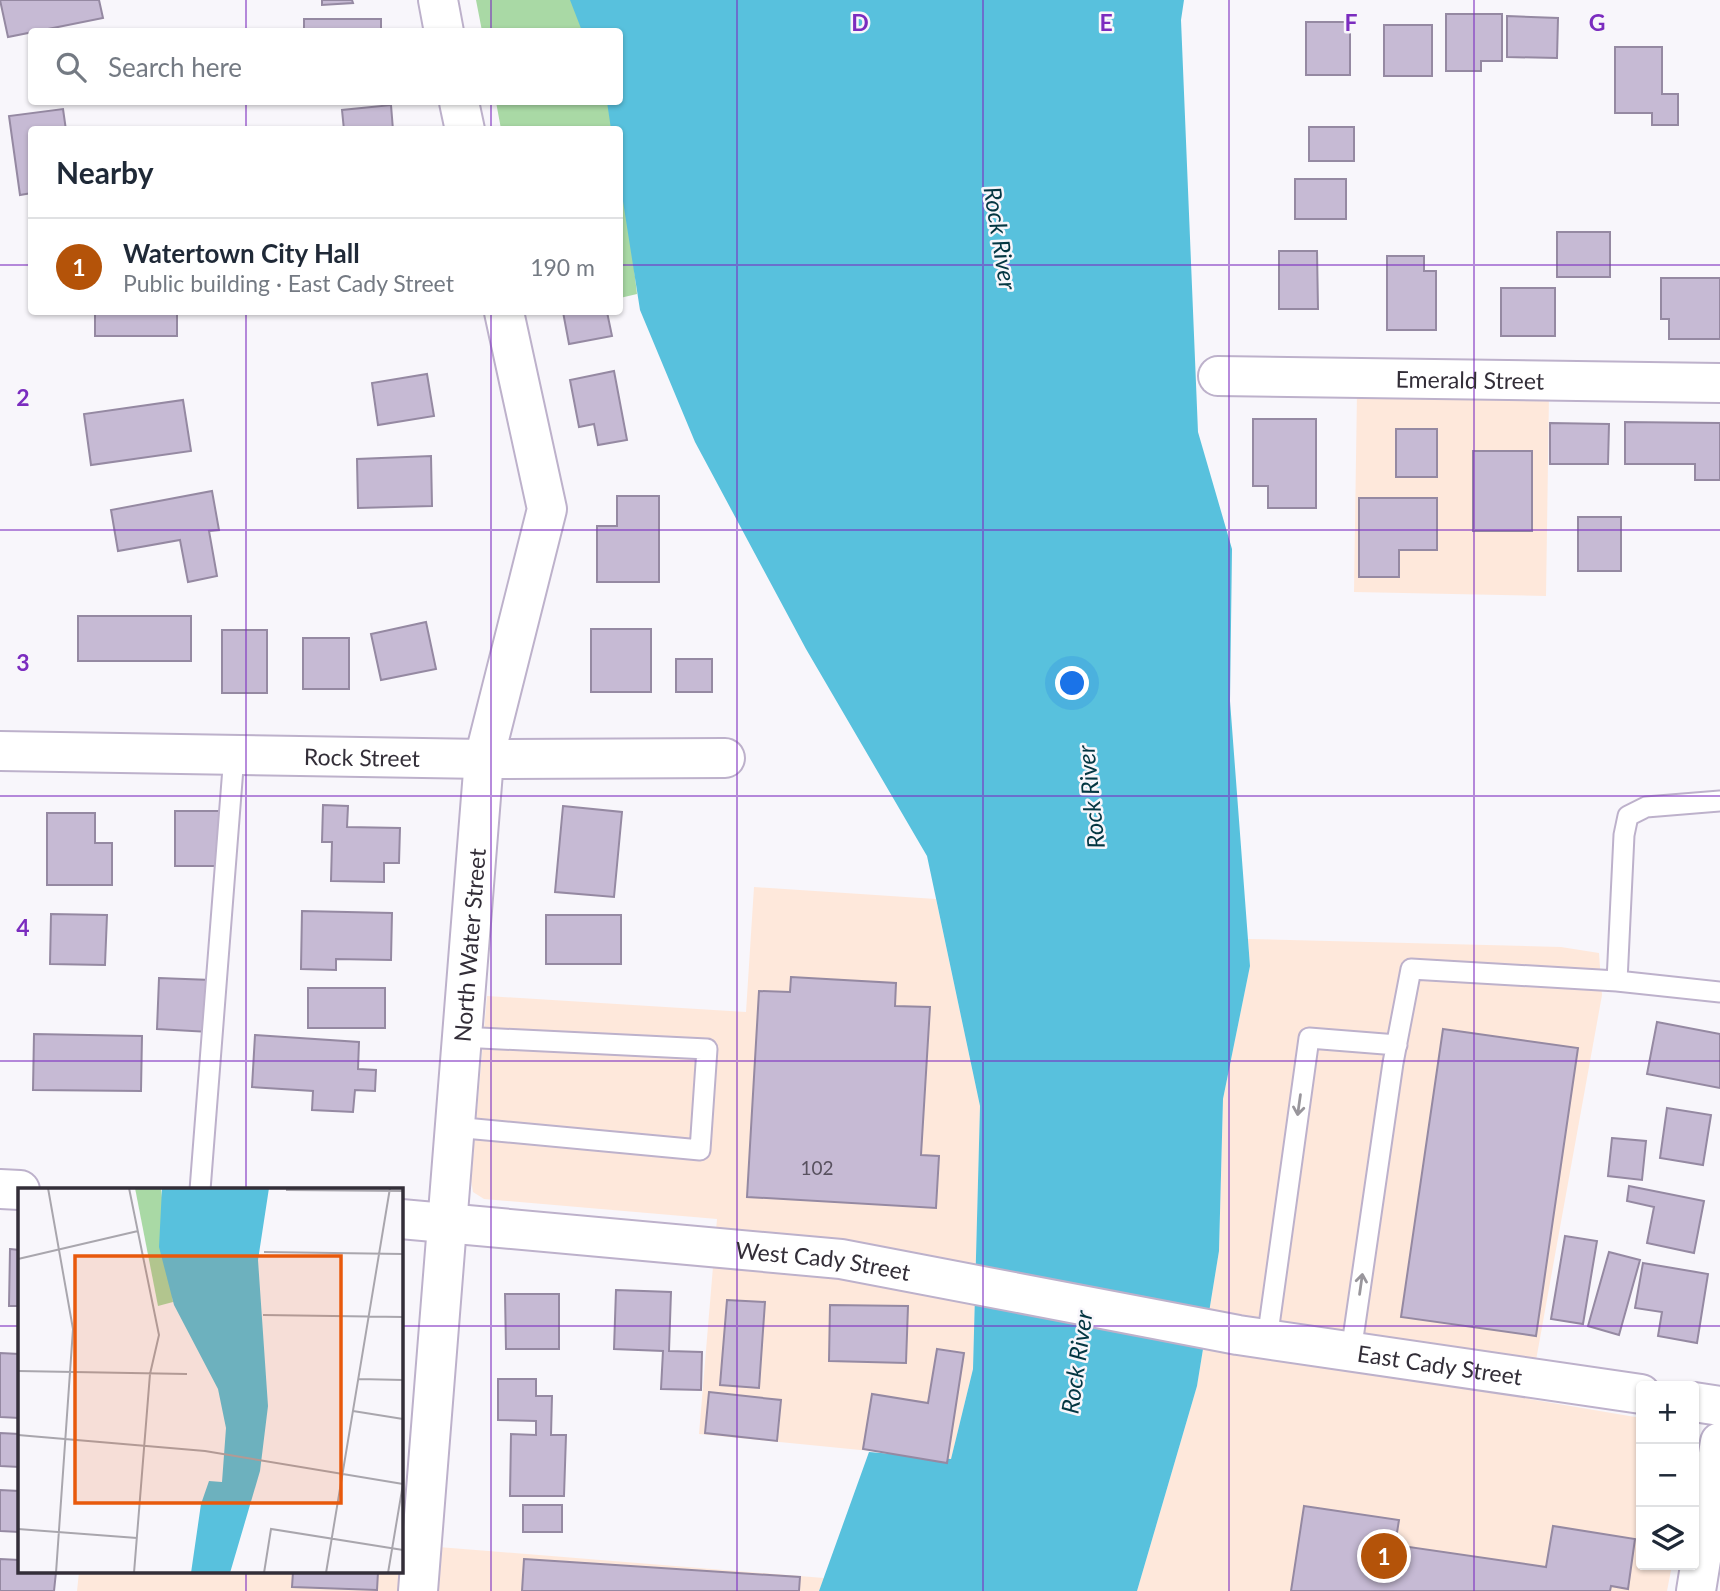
<!DOCTYPE html>
<html lang="en">
<head>
<meta charset="utf-8">
<style>
  :root { --surface:#fff; --page:#f2f2f3; --text:#1f2937; --muted:#747a83; --line:#e0e1e3; --accent:#b45309 }
  body { margin:0; font-family:Lato,sans-serif; background:var(--page); color:var(--text) }
  .controls { position:absolute; right:21px; bottom:21px; display:grid; overflow:hidden; border-radius:7px; box-shadow:0 2px 5px #0004 }
  .controls button { width:63px; height:63px; display:grid; place-items:center; padding:0; border:0; border-bottom:2px solid var(--line); background:var(--surface); color:var(--text); font:35px sans-serif }
  .you { position:absolute; left:1073px; top:684px; width:24px; height:24px; margin:-18px; border:5px solid #fff; border-radius:50%; background:#1a73e8; box-shadow:0 0 0 10px #1a73e833 }
  .badge { display:grid; place-items:center; width:46px; height:46px; border-radius:50%; background:var(--accent); color:#fff; font-size:23px; font-weight:700 }
  .pin { position:absolute; translate:-50% -50%; border:4px solid #fff; box-shadow:0 2px 7px #0006 }
  .list { margin:0; padding:0; list-style:none }
  h2 { display:flex; justify-content:space-between; align-items:center; height:91px; margin:0; padding:0 28px; font-size:30px }
  h2 small { font-size:23px; font-weight:400; color:var(--muted) }
  .list li { display:grid; grid-template-columns:46px 1fr auto; gap:21px; align-items:center; box-sizing:border-box; height:98px; padding:0 28px; border-top:2px solid var(--line) }
  .list b { display:block; font-size:26px; white-space:nowrap }
  .list p { margin:0; font-size:23px; white-space:nowrap; color:var(--muted) }
  .list em { font-size:23px; font-style:normal; color:var(--muted) }
  .icon { flex:none; width:38px; height:38px; fill:none; stroke:currentColor; stroke-width:2; stroke-linecap:round; stroke-linejoin:round }
  .map { position:relative; flex:none; width:1720px; height:1591px; overflow:hidden }
  .search { position:absolute; background:var(--surface); box-shadow:0 2px 5px #0004; left:28px; top:28px; width:595px; height:77px; display:flex; align-items:center; gap:18px; box-sizing:border-box; padding:0 24px; border-radius:7px; color:var(--muted); font-size:26px }
  .panel { position:absolute; background:var(--surface); box-shadow:0 2px 5px #0004; left:28px; top:126px; width:595px; height:189px; border-radius:7px }
  .map>svg:first-child { display:block }
  .commercial { fill:#fee8db }
  .green { fill:#a9d9a5 }
  .water { fill:#58c1dd }
  .building { fill:#c6bad4; stroke:#9589a2; stroke-width:2 }
  .lines { fill:none; stroke-linecap:round; stroke-linejoin:round }
  .service-casing { stroke:#bdb1cb; stroke-width:23 }
  .minor-casing { stroke:#bdb1cb; stroke-width:42 }
  .service { stroke:#fff; stroke-width:19 }
  .minor { stroke:#fff; stroke-width:38 }
  .oneway { stroke:#99969c }
  .grid { fill:none; stroke:#7b2cbf; stroke-width:2; stroke-opacity:0.55 }
  .labels { text-anchor:middle; dominant-baseline:central; stroke-width:5; stroke-linejoin:round; paint-order:stroke }
  .number-label { font-size:19px; fill:#58515f }
  .street-label { font-size:23px; fill:#332e38; stroke:#f8f6fb }
  .water-label { font-size:24px; font-style:italic; fill:#033642; stroke:#f8f6fb }
  .inset-road { fill:none; stroke:#a9a6ad; stroke-width:2 }
  .view { fill:#e8590c; fill-opacity:0.15; stroke:#e8590c; stroke-width:3.5 }
  .inset-edge { fill:none; stroke:#332e38; stroke-width:3.5 }
  .grid-label { font-size:23px; text-anchor:middle; font-weight:bold; fill:#7b2cbf; stroke:#f8f6fb; stroke-width:5; stroke-linejoin:round; paint-order:stroke }
</style>
</head>
<body>
<div class="map">
<svg width="1720" height="1591" viewBox="0 0 1720 1591">
  <rect width="100%" height="100%" fill="#f8f6fb"/>
  <path class="commercial" d="M1357,392L1549,395L1546,596L1354,592Z
    M754,887L936,899L980,1106L973,1369L951,1459L699,1434L717,1219L484,1199L473,1192L471,1180L487,996L746,1012Z
    M1248,939L1561,947L1599,953L1602,995L1529,1399L1641,1418V1565H1672L1667,1591H1137L1197,1386L1219,1251L1223,1099L1250,966Z
    M401,1544L824,1578L819,1591H77L79,1572H401Z"/>
  <path class="green" d="M476,0H575L588,31H482Z
    M496,102H614L617,129H501Z
    M620,148L637,294L620,298Z"/>
  <path class="water" d="M570,0H1184L1181,20L1198,432L1232,549L1230,701L1250,966L1223,1099L1219,1251L1197,1386L1137,1591H819L869,1452L951,1459L973,1369L980,1106L927,856L806,649L695,442L640,310L620,182V130L611,129L607,102H620V32L582,31Z"/>
  <path class="building" d="M0,0H99L103,18L8,37Z
    M322,0H352L353,3L322,5Z
    M1446,14H1502V61H1481V71H1446Z
    M1507,16L1558,18L1557,58L1507,57Z
    M304,19H381V32H304Z
    M1306,22H1350V75H1306Z
    M1384,25H1432V76H1384Z
    M1615,47H1662V94H1678V125H1652V113H1615Z
    M391,105L393,130H344L342,110Z
    M63,109L66,130H32V193L20,195L9,116Z
    M1309,127H1354V161H1309Z
    M1295,179H1346V219H1295Z
    M1557,232H1610V277H1557Z
    M1279,251H1317L1318,309H1279Z
    M1387,256H1424V271H1436V330H1387Z
    M1661,278H1720V339H1669V319H1661Z
    M1501,288H1555V336H1501Z
    M95,312H177V336H95Z
    M563,312H607L612,336L569,344Z
    M614,371L627,440L598,445L594,424L579,427L570,380Z
    M427,374L434,416L378,425L372,383Z
    M183,400L191,451L91,465L84,414Z
    M1253,419H1316V508H1268V486H1253Z
    M1625,422L1720,423V480H1695V464H1625Z
    M1550,423L1609,424L1608,464H1550Z
    M1396,429H1437V477H1396Z
    M1473,451H1532V531H1473Z
    M431,456L432,506L358,508L357,459Z
    M212,491L219,530L209,531L217,576L188,582L180,540L118,551L111,510Z
    M617,496H659V582H597V526H617Z
    M1359,498H1437V550H1399V577H1359Z
    M1578,517H1621V571H1578Z
    M78,616H191V661H78Z
    M426,622L436,669L381,680L371,634Z
    M591,629H651V692H591Z
    M222,630H267V693H222Z
    M303,638H349V689H303Z
    M676,659H712V692H676Z
    M323,805L348,806L347,827L400,828L399,863H384V882L331,881L332,842H322Z
    M563,806L622,812L614,897L555,892Z
    M175,811H220V866H175Z
    M47,813H95V843H112V885H47Z
    M302,911L392,913L391,960L336,959V970L301,969Z
    M51,914L107,915L105,965L50,964Z
    M546,915H621V964H546Z
    M791,977L896,983L895,1006L930,1007L921,1155L939,1156L936,1208L747,1197L759,991L790,992Z
    M159,978L211,980L209,1032L157,1029Z
    M308,988H385V1028H308Z
    M1657,1022L1720,1034V1088L1647,1074Z
    M1443,1029L1578,1048L1536,1336L1401,1317Z
    M34,1034L142,1036L141,1091L33,1090Z
    M255,1035L359,1042L358,1069L376,1070L375,1091L355,1090L353,1112L312,1110L313,1091L252,1087Z
    M1667,1108L1711,1115L1703,1165L1660,1158Z
    M1612,1138L1646,1141L1642,1180L1608,1176Z
    M1629,1186L1704,1201L1694,1253L1647,1243L1654,1207L1627,1201Z
    M1565,1236L1597,1241L1583,1324L1551,1319Z
    M10,1249L19,1250V1306H9Z
    M1609,1252L1640,1260L1619,1335L1588,1326Z
    M1643,1263L1708,1274L1697,1343L1658,1336L1662,1312L1635,1308Z
    M616,1290L671,1292L669,1351L702,1352L701,1390L661,1389L663,1351L614,1349Z
    M505,1294H559V1349H506Z
    M727,1300L765,1302L759,1388L720,1385Z
    M830,1305L908,1306L906,1363L829,1361Z
    M937,1349L964,1353L947,1463L863,1449L872,1394L928,1403Z
    M0,1353L19,1354V1418L0,1417Z
    M498,1379H536V1396H552L551,1435H566L564,1496H510L511,1434L536,1435V1421L498,1420Z
    M709,1392L781,1400L777,1441L705,1433Z
    M0,1433L19,1434V1467L0,1466Z
    M0,1490L19,1491V1532L0,1531Z
    M523,1505H562V1532H523Z
    M1304,1506L1399,1520L1395,1545L1546,1567L1553,1526L1635,1539L1628,1589L1611,1586L1610,1591H1291Z
    M0,1559L19,1560V1572H56L54,1591H0Z
    M524,1559L800,1577L799,1591H522Z
    M293,1572H378L377,1590L292,1587Z"/>
  <g class="lines">
    <defs>
      <path id="service" d="M1720,801L1646,807L1628,816L1624,835L1617,981L1720,992
        M454,1127L700,1150L707,1049L461,1037
        M200,1190L234,755
        M1267,1340L1309,1038L1397,1045
        M1351,1352L1393,1063L1411,969L1617,981"/>
      <g id="minor">
        <path d="M438,0L444,32"/>
        <path d="M459,102L465,130"/>
        <path id="s1" d="M1218,376L1720,383"/>
        <path id="s2" d="M0,751L484,759L725,758"/>
        <path d="M0,1189L20,1190"/>
        <path id="s3" d="M401,1219L841,1259L1238,1335L1641,1394"/>
        <path d="M1694,1402L1720,1406"/>
        <path id="s4" d="M418,1591L484,759L547,509L504,312"/>
        <path d="M1696,1591L1720,1442"/>
      </g>
    </defs>
    <use href="#service" class="service-casing"/>
    <use href="#minor" class="minor-casing"/>
    <use href="#service" class="service"/>
    <use href="#minor" class="minor"/>
  </g>
  <defs><path id="oneway-shaft" d="M-6 0H5M1.5-3L5.5 0L1.5 3" fill="none" stroke-width="1.6" stroke-linecap="round" stroke-linejoin="round" transform="scale(1.75)"/></defs>
  <g class="oneway">
    <use href="#oneway-shaft" transform="translate(1299 1105) rotate(98)"/>
    <use href="#oneway-shaft" transform="translate(1361 1284) rotate(-82)"/>
  </g>
  <path class="grid" d="M246,0V32M491,0V32M737,0V1591M983,0V1591M1229,0V1591M1474,0V1591M246,102V130M491,102V130M0,265H32M620,265H1720M246,312V1190M491,312V1591M0,530H1720M0,796H1720M0,1061H1720M0,1326H19M401,1326H1720M246,1572V1591"/>
  <g class="labels">
    <g class="number-label">
      <text x="817" y="1167">102</text>
    </g>
    <g class="street-label">
      <text stroke="none"><textPath href="#s1" startOffset="252">Emerald Street</textPath></text>
      <text stroke="none"><textPath href="#s2" startOffset="362">Rock Street</textPath></text>
      <text stroke="none"><textPath href="#s4" startOffset="648">North Water Street</textPath></text>
      <text stroke="none"><textPath href="#s3" startOffset="424">West Cady Street</textPath></text>
      <text stroke="none"><textPath href="#s3" startOffset="1050">East Cady Street</textPath></text>
    </g>
    <g class="water-label">
      <text transform="translate(1001 238) rotate(81)">Rock River</text>
      <text transform="translate(1090 797) rotate(-96)">Rock River</text>
      <text transform="translate(1076 1362) rotate(-82)">Rock River</text>
    </g>
  </g>
  <g transform="translate(18 1188)">
    <rect width="385" height="385" fill="#f8f6fb"/>
    <path d="M117,0H143L155,114L140,118Z" fill="#a9d9a5"/>
    <path d="M144,0H251L240,72L250,218L242,283L212,385H173L183,316L191,293L204,294L208,240L200,201L156,117L141,59Z" fill="#58c1dd"/>
    <path class="inset-road" d="M30,0L55,141L38,385M111,0L141,147L132,186L116,385M268,2L385,3M246,64L385,66M0,71L120,43M245,127L385,129M0,183L169,186M341,191L385,192M335,223L385,231M0,247L187,263L385,296M0,341L119,350M246,385L253,341L385,362M308,385L372,0M370,385L385,296"/>
    <path class="view" d="M57,68H323V315H57Z"/>
    <rect width="385" height="385" class="inset-edge"/>
  </g>
  <g class="grid-label">
    <text x="860" y="31">D</text>
    <text x="1106" y="31">E</text>
    <text x="1351" y="31">F</text>
    <text x="1597" y="31">G</text>
    <text x="23" y="406">2</text>
    <text x="23" y="671">3</text>
    <text x="23" y="936">4</text>
  </g>
</svg>
<div class="controls">
<button>+</button>
<button>−</button>
<button><svg class="icon" aria-label="layers" viewBox="0 0 24 24"><path d="M12 4l9 5-9 5-9-5zM3 14l9 5 9-5"/></svg></button>
</div>
<div class="you"></div>
<div class="pin badge" style="left:1384px;top:1556px">1</div>
<div class="search"><svg class="icon" aria-label="search" viewBox="0 0 24 24"><circle cx="10" cy="10" r="6"/><path d="M15 15l6 6"/></svg>Search here</div>
<section class="panel">
<h2>Nearby<small></small></h2>
<ul class="list">
<li><span class="badge">1</span><div><b>Watertown City Hall</b><p>Public building · East Cady Street</p></div><em>190 m</em></li>
</ul>
</section>
</div>
</body>
</html>
